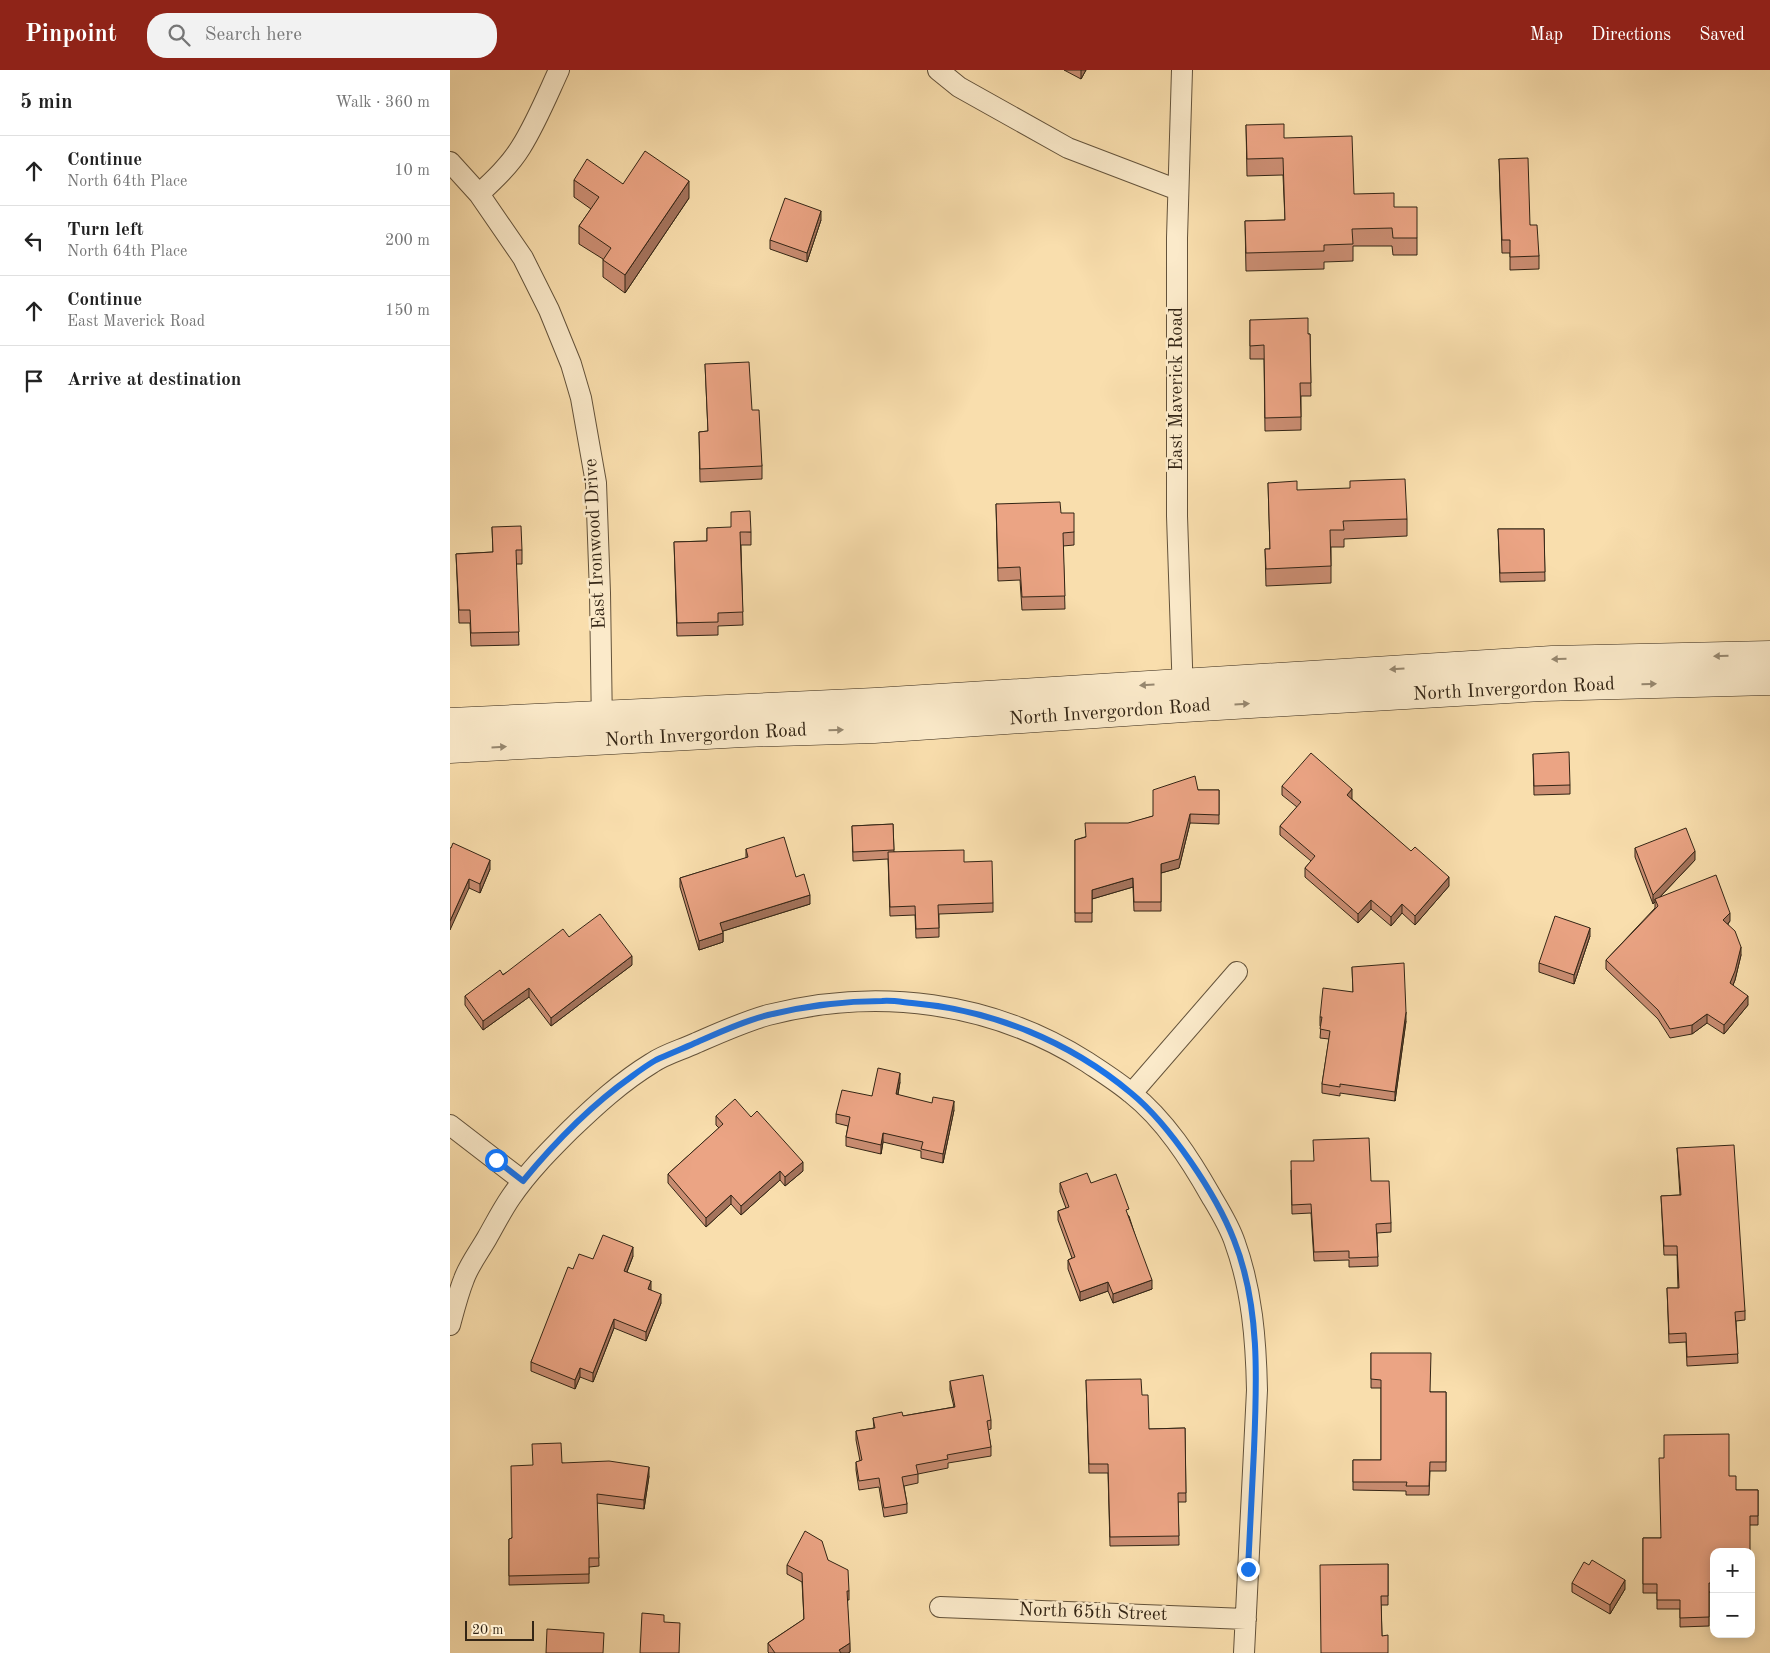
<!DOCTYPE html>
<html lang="en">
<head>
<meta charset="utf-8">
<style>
  :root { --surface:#fff; --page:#f2f2f2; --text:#222; --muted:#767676; --line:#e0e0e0; --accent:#8f2418 }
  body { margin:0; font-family:"Old Standard TT",serif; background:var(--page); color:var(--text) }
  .controls { position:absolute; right:15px; bottom:15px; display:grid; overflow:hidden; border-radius:10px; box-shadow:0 2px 12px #0003 }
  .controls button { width:45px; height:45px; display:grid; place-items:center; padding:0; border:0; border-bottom:1px solid var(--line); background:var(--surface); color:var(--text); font:25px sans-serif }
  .scale { position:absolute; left:15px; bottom:12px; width:69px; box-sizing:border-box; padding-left:5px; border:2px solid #332515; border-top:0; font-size:14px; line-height:18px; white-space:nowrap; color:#332515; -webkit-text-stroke:4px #fbeaca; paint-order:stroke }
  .stop { position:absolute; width:15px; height:15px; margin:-11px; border:4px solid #1a73e8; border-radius:50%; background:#fff }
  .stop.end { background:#1a73e8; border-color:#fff; box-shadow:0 1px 5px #0008 }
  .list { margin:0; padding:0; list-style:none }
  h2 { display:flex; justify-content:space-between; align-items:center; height:65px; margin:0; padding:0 20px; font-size:21px }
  h2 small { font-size:16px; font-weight:400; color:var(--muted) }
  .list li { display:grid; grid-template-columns:32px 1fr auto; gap:15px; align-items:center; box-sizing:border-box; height:70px; padding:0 20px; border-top:1px solid var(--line) }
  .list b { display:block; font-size:19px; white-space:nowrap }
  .list p { margin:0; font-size:16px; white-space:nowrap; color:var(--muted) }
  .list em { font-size:16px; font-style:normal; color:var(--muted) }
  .icon { flex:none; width:28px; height:28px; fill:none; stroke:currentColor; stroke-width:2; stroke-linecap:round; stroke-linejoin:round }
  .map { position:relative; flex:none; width:1320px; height:1583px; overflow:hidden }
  header { display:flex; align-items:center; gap:30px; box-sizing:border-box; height:70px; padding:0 25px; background:var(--accent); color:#fff }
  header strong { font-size:24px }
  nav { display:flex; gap:28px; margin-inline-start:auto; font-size:18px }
  .search { width:350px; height:45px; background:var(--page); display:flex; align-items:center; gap:12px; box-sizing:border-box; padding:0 18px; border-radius:20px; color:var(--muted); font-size:19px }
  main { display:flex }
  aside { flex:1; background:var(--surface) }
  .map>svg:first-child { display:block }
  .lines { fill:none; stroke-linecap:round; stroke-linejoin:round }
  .street-casing { stroke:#64533b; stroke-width:22 }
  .secondary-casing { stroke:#332515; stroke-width:29 }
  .street { stroke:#fbeaca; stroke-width:20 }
  .secondary { stroke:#fbeaca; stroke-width:28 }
  .wall { fill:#ca8d72; stroke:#332515 }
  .shaded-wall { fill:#a4735c; stroke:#332515 }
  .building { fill:#eba484; stroke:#332515 }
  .oneway { fill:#978870 }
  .route { stroke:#1a73e8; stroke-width:6 }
  .labels { text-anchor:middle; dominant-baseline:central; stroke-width:5; stroke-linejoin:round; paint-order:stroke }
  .street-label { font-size:19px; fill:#332515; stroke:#fbeaca }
</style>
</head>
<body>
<header>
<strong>Pinpoint</strong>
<div class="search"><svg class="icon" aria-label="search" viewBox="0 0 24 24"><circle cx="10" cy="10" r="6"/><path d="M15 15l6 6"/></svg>Search here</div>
<nav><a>Map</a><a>Directions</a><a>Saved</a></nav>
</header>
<main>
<aside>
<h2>5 min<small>Walk · 360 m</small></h2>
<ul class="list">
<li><svg class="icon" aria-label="ahead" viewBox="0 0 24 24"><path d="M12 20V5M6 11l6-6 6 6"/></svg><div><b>Continue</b><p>North 64th Place</p></div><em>10 m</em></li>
<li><svg class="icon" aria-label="left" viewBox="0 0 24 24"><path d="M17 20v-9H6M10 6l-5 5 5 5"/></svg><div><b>Turn left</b><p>North 64th Place</p></div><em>200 m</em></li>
<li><svg class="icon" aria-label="ahead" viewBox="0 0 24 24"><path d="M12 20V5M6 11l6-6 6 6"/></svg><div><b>Continue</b><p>East Maverick Road</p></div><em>150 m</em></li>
<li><svg class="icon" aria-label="arrive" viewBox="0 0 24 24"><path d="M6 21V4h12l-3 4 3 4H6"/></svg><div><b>Arrive at destination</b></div></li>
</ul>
</aside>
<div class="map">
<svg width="1320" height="1583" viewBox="0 0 1320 1583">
  <rect width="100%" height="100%" fill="#f9dead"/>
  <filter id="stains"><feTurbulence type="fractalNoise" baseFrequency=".004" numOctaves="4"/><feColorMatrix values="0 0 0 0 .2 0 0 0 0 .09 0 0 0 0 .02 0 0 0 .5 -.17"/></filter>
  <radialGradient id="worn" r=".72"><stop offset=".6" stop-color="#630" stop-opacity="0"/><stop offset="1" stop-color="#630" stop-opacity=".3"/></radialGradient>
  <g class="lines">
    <defs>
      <path id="street" d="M488,0L509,17L618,78L728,120
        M732,0L727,168V446L733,625
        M0,92L29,124L73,188L99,240L121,294L131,328L146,413L150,523L152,657
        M29,124C44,110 60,95 71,77C86,53 97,26 109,0
        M682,1023L787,902
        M0,1055L73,1111
        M0,1255C4,1240 8,1224 14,1209C19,1195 29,1182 37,1168C45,1154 52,1140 61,1127C78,1102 99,1081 120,1060C146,1035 171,1012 202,993C215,984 231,980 246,973C269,963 293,952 318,945C427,917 541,931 637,992C652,1002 668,1012 681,1023C715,1050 740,1089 761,1126C770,1141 780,1157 785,1173C802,1220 806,1270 807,1320L794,1583
        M490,1537L796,1549"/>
      <path id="secondary" d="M0,652L425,632L1102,590L1320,585
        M0,679L293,663L424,659L734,638L1092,617L1320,611"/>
    </defs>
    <use href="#street" class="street-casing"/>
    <use href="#secondary" class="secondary-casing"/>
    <use href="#street" class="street"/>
    <use href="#secondary" class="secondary"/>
  </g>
  <path class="wall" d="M614,0H636L631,9Z
    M796,55L834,68L904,124L944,137L967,168V185H943L942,176H903V191L874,192V199L796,201L795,151L835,150L833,105L797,106Z
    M1049,89L1080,155L1089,186V199L1060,200V183H1052Z
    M124,110L173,114L239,128L175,223L153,207V189L129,174V156L141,139L124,127Z
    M371,150L357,192L320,179V170Z
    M800,250L858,264H860L861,326H851V360L815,361L814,289H800Z
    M255,294L302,340L312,396V409L250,412L249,362L258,361Z
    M818,413L957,449V466L894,469V477H881V513L816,516L815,479H820Z
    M546,434L611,443L624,462V475L613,476L615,539L572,540L570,510L548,511Z
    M42,457L72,480V494H66L69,575L21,576L20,553H9L6,484L43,482Z
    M257,458L301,462V475H291L293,555L268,556V565L227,566L224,472L257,471Z
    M1048,459H1094L1095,511L1050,512Z
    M1083,684L1120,715V724L1084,725Z
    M832,716L902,728V729L999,816L965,855L952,843L941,856L921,839L908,853L855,807V798L861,791L830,765V756L847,737L832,725Z
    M748,720H769V754L740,753L729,798L711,803V841H684L683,817L642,829V852H625V770L703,746Z
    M443,754L444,782L514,792L543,833V842L489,844V867L466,868L465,845L440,846L438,789L403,791L402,756Z
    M0,778L40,799L30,823L19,818Z
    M1185,778L1245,790L1210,827L1280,851L1278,854L1291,885L1285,910L1283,915L1298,935L1274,964L1257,953L1242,964L1220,968L1208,949L1156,899V890L1205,838V832L1203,834L1185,787Z
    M296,779L346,807L360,834L273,861V872L249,880L230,817V808L296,788Z
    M1140,866L1124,914L1089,902V893Z
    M119,867L182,895L101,956L79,927L33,960L15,935V926Z
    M902,897L956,951L945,1031L890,1023V1026L872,1023V1014L879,969L870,968L871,956H870V947L903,922Z
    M450,1012L448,1025L504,1040L493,1093L471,1088V1081L433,1072L431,1084L396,1076V1067L398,1056L386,1053V1044Z
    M266,1046L301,1047L353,1101L335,1116L330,1110L291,1145L281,1134L256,1157L218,1113V1104L269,1058L266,1055Z
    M1227,1078L1295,1241V1250L1286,1251L1288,1293L1237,1296L1236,1272L1219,1273L1217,1218H1228L1227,1185H1214L1211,1126L1230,1125Z
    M841,1100L921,1111L941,1153V1162L927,1163L928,1196L899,1197V1190L864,1191L861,1143L842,1144Z
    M610,1113H641L679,1146L702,1219L663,1233L658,1221L630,1231L618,1199V1190L622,1188L608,1150V1141L616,1138L610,1122Z
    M183,1186L177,1202L201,1220L211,1233L196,1271L164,1258L143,1312L130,1307L125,1319L81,1301V1292L123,1199L143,1189Z
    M921,1283L981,1322H996V1401H980L979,1425H956V1421L903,1420V1390H931V1318H921Z
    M636,1310L699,1359L735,1358L736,1432H728L729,1475L660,1476L658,1403H639Z
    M500,1311L541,1350V1359L538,1360L541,1377V1386L498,1393V1398L468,1404V1413L454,1416L457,1434V1443L434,1447L429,1417L409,1420L406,1400V1392L410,1391L406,1370V1361L424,1358L423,1348L453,1346L504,1337L500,1320Z
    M112,1393L199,1406L194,1439L147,1433L149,1496L139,1497V1513L59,1515V1469L62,1468L83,1395Z
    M1279,1406L1286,1420H1308V1455H1300L1264,1482V1522H1259V1556L1230,1557V1539H1207V1523H1193V1468H1210Z
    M378,1490L399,1521V1530H397L400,1582L398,1583H319L318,1582V1573L354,1549L352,1512L337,1504V1495Z
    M938,1494V1535H931L932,1566L871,1583Z
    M1122,1513L1175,1519L1160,1544L1122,1522Z"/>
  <path class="shaded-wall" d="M631,0H636L631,9Z
    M239,111V128L175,223V205Z
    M371,141V150L357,192V183Z
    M902,719V728L897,734V725Z
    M740,744V753L729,798L711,803V794Z
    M1245,781V790L1206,831L1205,829V832L1203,834V825Z
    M40,790V799L30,823V814Z
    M999,807V816L965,855V846Z
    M683,808V817L642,829V820Z
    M19,809V818L0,860V851Z
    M360,825V834L270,862V853Z
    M921,830V839L908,853V844Z
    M952,834V843L941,856V847Z
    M1280,843V851L1273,859V850Z
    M1140,858V866L1124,914V905Z
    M273,863V872L249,880V871Z
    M1291,877V885L1285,910L1280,922V913Z
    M182,886V895L101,956V948Z
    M79,918V927L33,960V951Z
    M1298,926V935L1274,964V955Z
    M956,942V951L945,1031V1022Z
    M1257,944V953L1242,964V955Z
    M450,1003V1012L446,1033V1024Z
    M504,1031V1040L493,1093V1084Z
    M433,1063V1072L431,1084V1075Z
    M353,1092V1101L335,1116V1107Z
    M330,1101V1110L291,1145V1136Z
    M281,1125V1134L256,1157V1148Z
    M183,1177V1186L174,1209V1201Z
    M702,1210V1219L663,1233V1224Z
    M201,1211V1220L198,1219Z
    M658,1212V1221L630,1231V1222Z
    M211,1224V1233L196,1271V1262Z
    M164,1249V1258L143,1312V1303Z
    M130,1298V1307L125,1319V1310Z
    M199,1397V1406L194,1439V1430Z
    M1175,1510V1519L1160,1544V1535Z
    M400,1573V1582L398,1583H389V1580Z"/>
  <path class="building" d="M834,54V68L902,66L904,124L944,123V137H967V168H943L942,158L902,159L903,174L874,175V181L796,183L795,151L835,150L833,88L797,89L796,55Z
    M195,81L239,111L175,205L153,190L161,178L129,156L149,127L124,110L137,89L173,114Z
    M1078,88L1080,155H1087L1089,186L1060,187V170H1052L1049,89Z
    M335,128L371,141L357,183L320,170Z
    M858,248V264H860L861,313H850L851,347L815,348L814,275L800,276V250Z
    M299,292L302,340H309L312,396L250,399L249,362L258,361L255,294Z
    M955,409L957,449L893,451L894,460H880L881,496L816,499L815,479H820L818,413L847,411V420L900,418V411Z
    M610,432L611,443H624V462L613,463L615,526L572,527L570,497L548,498L546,434Z
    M300,441L301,462H290L293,542L268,543V552L227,553L224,472L257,471V458L281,457V442Z
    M71,456L72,480H66L69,562L21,563L20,540H9L6,484L43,482L42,457Z
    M1048,459H1094L1095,502L1050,503Z
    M1119,682L1120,715L1084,716L1083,684Z
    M861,683L902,719L897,725L961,781L965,777L999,807L965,846L952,834L941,847L921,830L908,844L855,798L865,786L830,756L851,732L832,716Z
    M745,706L748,720H769V745L740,744L729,789L711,794V832H684L683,808L642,820V843H625V770L636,767L635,753H678L703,746V720Z
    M443,754L444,780L403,782L402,756Z
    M1236,758L1245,781L1203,825L1185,778Z
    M334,767L346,807L354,804L360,825L270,853L273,863L249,871L230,808L298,787L296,779Z
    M3,773L40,790L30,814L19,809L0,851V778H1Z
    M514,780V792L542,791L543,833L488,835L489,858L466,859L465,836L440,837L438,782Z
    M1266,805L1280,843L1273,850L1285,861L1291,877L1285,901L1280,913L1298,926L1274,955L1257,944L1242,955L1220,959L1208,940L1156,890L1208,836L1205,829Z
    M150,844L182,886L101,948L79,918L33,951L15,926L50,900L53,905L113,859L119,867Z
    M1105,846L1140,858L1124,905L1089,893Z
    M954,893L956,942L945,1022L890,1014V1017L872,1014L880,961L870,959L872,947H870L873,918L903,922L902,897Z
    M428,998L450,1003L446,1024L482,1033L483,1027L504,1031L493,1084L471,1079L473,1072L433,1063L431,1075L396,1067L400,1047L386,1044L392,1020L422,1026Z
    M285,1029L301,1047L307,1041L353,1092L335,1107L330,1101L291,1136L281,1125L256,1148L218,1104L273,1054L266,1046Z
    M919,1068L921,1111H939L941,1153L926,1154L928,1187L899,1188V1181L864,1182L861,1134L842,1135L841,1091H864L863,1070Z
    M1284,1075L1295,1241L1285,1242L1288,1284L1237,1287L1236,1263L1219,1264L1217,1218H1229L1227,1176H1214L1211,1126L1231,1125L1227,1078Z
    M637,1103L641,1113L666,1104L679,1139L676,1140L702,1210L663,1224L658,1212L630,1222L618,1190L625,1187L608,1141L619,1137L610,1113Z
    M153,1165L183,1177L174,1201L201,1211L198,1219L211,1224L196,1262L164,1249L143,1303L130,1298L125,1310L81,1292L118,1197L123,1199L129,1184L143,1189Z
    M921,1283H981L980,1322H996V1392H980L979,1416H956L957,1412H903V1390H931V1310L921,1309Z
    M533,1305L541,1350L537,1351L541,1377L497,1385L498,1389L466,1395L468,1404L452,1407L457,1434L434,1438L429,1408L409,1411L406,1392L412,1390L406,1361L425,1358L423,1348L452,1342L453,1346L505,1337L500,1311Z
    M691,1309L692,1325H698L699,1359L735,1358L736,1423H728L729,1466L660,1467L658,1394H639L636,1310Z
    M1279,1364V1406H1286V1420H1308V1446H1300V1482H1264V1513H1259V1547L1230,1548V1530H1207V1514H1193V1468H1211L1209,1388H1214V1365Z
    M111,1373L112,1393L159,1391L199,1397L194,1430L147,1424L149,1488H139V1504L59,1506V1469L62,1468L61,1396L83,1395L82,1374Z
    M355,1461L372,1471L378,1490L398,1500L399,1521H397L400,1573L389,1580L391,1583H325L318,1573L354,1549L352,1503L337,1495Z
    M1142,1490L1175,1510L1160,1535L1122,1513L1134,1492L1139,1495Z
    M938,1494V1526H931L932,1566L938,1565V1583H871L870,1495Z
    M192,1543L214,1545V1552L230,1553L229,1583H190Z
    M97,1559L154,1563L153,1583H96Z"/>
  <defs><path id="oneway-solid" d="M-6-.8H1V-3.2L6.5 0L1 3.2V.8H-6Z" transform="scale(1.25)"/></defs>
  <g class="oneway">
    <use href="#oneway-solid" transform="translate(1271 586) rotate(179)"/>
    <use href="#oneway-solid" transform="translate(1109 589) rotate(178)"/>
    <use href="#oneway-solid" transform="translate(947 599) rotate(176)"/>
    <use href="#oneway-solid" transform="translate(1199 614) rotate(-1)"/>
    <use href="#oneway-solid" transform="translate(697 615) rotate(176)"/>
    <use href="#oneway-solid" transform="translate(792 634) rotate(-3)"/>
    <use href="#oneway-solid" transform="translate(386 660) rotate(-2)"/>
    <use href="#oneway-solid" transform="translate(49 677) rotate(-3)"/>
  </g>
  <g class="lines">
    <path class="route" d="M46,1090L73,1111C105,1072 140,1036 181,1007C189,1001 197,995 206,990C219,984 232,979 245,973C268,963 293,951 318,945C355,936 394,931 432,931C441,930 452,932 462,933C542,940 619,971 681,1023C720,1055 766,1124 784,1170C810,1235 807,1310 804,1379C802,1419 800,1459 798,1499"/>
  </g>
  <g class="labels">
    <g class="street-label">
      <text transform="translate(727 319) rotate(-90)">East Maverick Road</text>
      <text transform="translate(146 474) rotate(-93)">East Ironwood Drive</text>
      <text transform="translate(1064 620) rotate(-3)">North Invergordon Road</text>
      <text transform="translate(660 643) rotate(-4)">North Invergordon Road</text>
      <text transform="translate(256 666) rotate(-3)">North Invergordon Road</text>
      <text transform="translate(643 1543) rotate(2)">North 65th Street</text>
    </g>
  </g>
  <rect width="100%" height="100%" filter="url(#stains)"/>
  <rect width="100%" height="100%" fill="url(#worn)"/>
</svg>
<div class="controls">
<button>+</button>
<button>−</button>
</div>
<div class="scale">20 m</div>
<div class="stop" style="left:46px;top:1090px"></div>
<div class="stop end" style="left:798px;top:1499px"></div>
</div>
</main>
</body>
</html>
